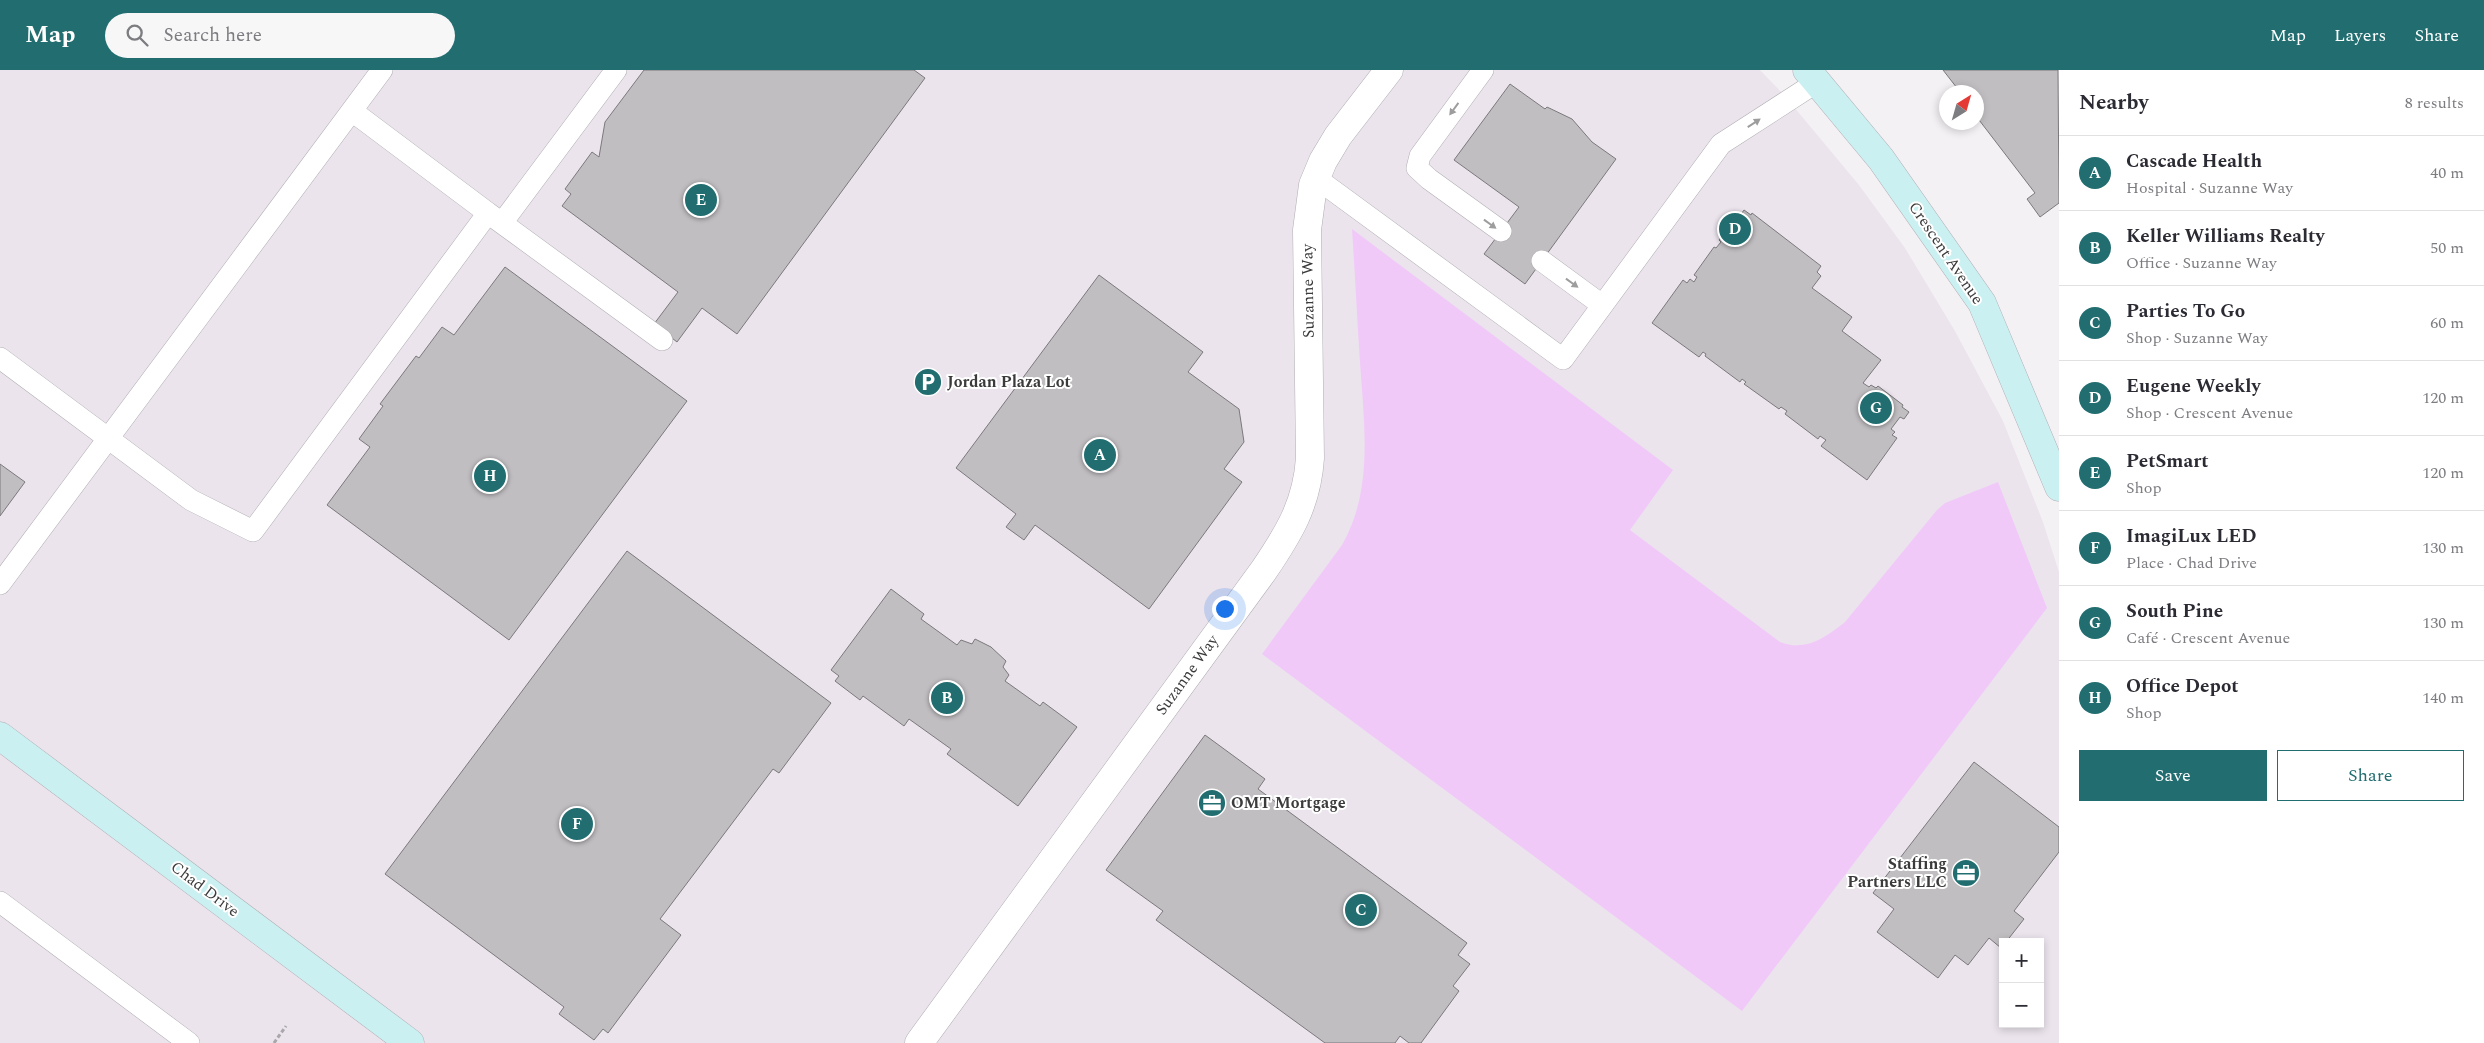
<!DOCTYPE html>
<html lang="en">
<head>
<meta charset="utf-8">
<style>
  :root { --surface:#fff; --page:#f7f7f7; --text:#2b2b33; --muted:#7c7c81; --line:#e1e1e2; --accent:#216d70 }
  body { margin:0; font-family:Spectral,serif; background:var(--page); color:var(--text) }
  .controls { position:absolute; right:15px; bottom:15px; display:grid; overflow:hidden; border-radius:0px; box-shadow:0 2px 8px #0003 }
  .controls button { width:45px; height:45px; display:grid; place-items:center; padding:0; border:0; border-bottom:1px solid var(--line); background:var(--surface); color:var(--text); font:25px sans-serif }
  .compass { position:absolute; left:1939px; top:15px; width:45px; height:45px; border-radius:50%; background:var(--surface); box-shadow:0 2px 8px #0003; rotate:37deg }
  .you { position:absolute; left:1224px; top:538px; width:18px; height:18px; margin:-12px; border:4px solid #fff; border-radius:50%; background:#1a73e8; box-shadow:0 0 0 8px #1a73e833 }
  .badge { display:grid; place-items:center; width:32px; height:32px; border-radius:50%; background:var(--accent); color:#fff; font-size:16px; font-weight:700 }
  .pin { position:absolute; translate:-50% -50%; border:2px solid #fff; box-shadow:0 1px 5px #0006 }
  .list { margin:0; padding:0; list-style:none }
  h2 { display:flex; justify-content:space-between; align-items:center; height:65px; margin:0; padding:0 20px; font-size:21px }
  h2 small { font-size:16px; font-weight:400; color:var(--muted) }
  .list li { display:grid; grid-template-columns:32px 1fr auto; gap:15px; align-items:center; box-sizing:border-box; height:75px; padding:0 20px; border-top:1px solid var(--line) }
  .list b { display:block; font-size:19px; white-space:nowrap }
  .list p { margin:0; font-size:16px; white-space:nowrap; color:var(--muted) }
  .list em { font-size:16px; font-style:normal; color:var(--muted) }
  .actions { display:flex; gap:10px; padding:15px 20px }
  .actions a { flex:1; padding:11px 0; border:1px solid var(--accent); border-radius:0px; text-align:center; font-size:18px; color:var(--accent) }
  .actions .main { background:var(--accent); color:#fff }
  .icon { flex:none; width:28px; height:28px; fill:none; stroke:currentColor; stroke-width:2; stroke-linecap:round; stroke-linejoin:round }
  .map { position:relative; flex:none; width:2059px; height:973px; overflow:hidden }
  header { display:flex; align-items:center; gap:30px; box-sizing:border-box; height:70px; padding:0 25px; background:var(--accent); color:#fff }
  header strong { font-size:24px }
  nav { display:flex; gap:28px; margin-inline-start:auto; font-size:18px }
  .search { width:350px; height:45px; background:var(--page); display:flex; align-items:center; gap:12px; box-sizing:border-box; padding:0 18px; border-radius:28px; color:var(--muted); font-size:19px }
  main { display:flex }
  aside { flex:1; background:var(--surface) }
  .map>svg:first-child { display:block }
  .built { fill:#ebe4ed; fill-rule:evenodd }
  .green { fill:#f1c9f9 }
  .building { fill:#c1bec1; stroke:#7b797c }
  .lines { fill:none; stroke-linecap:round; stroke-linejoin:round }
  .lane-casing { stroke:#b1aeb2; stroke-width:22 }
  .street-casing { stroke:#b1aeb2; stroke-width:29 }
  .secondary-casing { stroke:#b1aeb2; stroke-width:29 }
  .path { stroke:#a9a7aa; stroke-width:3; stroke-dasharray:4 2.5; stroke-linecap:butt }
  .lane { stroke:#fff; stroke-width:21 }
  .street { stroke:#fff; stroke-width:28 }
  .secondary { stroke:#cbf0f2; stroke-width:28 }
  .oneway { fill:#9e9d9e }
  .labels { text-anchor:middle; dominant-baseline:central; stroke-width:4; stroke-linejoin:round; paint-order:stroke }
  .street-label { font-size:16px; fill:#3c3b3c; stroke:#fff }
  .poi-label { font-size:16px; font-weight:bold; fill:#3c3b3c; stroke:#fff; text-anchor:start }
</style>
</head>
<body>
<header>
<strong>Map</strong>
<div class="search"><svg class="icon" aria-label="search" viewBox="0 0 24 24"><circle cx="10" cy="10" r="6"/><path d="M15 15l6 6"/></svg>Search here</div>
<nav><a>Map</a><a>Layers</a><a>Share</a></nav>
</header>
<main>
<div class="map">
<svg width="2059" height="973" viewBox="0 0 2059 973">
  <rect width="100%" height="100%" fill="#f4f1f5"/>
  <path class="built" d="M0,0H1760L1784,25L1859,115L1905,178L1955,261L2003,351L2043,452L2059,502V973H0ZM2003,872H2040V954H2003Z"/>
  <path class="green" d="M1352,159L1673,400L1630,460L1780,572C1805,582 1825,568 1845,552L1937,440L1945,433L1998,412L2047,538L1742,941L1262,584L1342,475C1374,419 1364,354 1360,292C1357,248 1355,203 1352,159Z"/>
  <path class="building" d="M644,0H914L925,8L737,264L702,238L677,272L654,254L678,222L562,136L571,124L565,119L592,82L599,87L605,52Z
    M1943,0H2058L2059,133L2040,147L2027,129L2035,123L1976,46V22H1951L1957,18Z
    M1510,14L1545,39L1547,37L1572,49L1592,72L1616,89L1525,214L1484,184L1519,137L1454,90Z
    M1744,140L1751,145L1752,143L1821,196L1817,202L1821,206L1812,218L1852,247L1842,261L1881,290L1863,313L1869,317L1871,315L1876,318L1878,316L1903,335L1902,337L1909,342L1904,349L1900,347L1891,359L1895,362L1892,365L1897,368L1867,410L1821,376L1826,370L1820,366L1818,369L1785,344L1787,341L1781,337L1779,339L1744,314L1746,312L1742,309L1740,312L1705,286L1706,284L1703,282L1699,287L1652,253L1683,210L1687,213L1690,209L1694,212L1697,207L1694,205L1714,177L1716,178L1721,172L1719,170L1737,146L1739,147Z
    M505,197L687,331L509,570L327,435L370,377L359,369L383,336L380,334L416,286L419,288L442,257L454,265Z
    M1099,205L1203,282L1188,302L1239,339L1244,372L1224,399L1242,412L1149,539L1035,455L1024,470L1006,457L1016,444L956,398Z
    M0,394L25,412L0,446Z
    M627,481L831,633L779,703L773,699L660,849L681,865L608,963L603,959L594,970L559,944L564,937L385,804Z
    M891,519L924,544L921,549L957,575L961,570L972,574L975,569L991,577L1006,591L1003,597L1009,605L1005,611L1040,636L1043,632L1077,657L1018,736L947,684L951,679L909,649L904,656L863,626L860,630L835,611L839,606L831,600Z
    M1205,665L1265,709L1258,719L1467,873L1458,885L1470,894L1453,916L1459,921L1421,973H1409L1400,966L1395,973H1325L1156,850L1163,841L1106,800Z
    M1974,692L2059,757V782L2014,841L2024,849L2006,872H2003L2001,878L1989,868L1968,895L1955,885L1938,908L1877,862L1894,839L1873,823Z"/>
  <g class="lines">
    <defs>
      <path id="lane" d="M1483,0L1420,86L1417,98L1429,109L1501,161
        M1316,108L1563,289L1721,74L1817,12
        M488,143L662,270
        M502,153L616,0
        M1542,191L1602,235
        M0,288L191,430L253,461L488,143L352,41
        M0,514L382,0
        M0,832L189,973"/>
      <path id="street" d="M919,973L1264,500C1289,463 1307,434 1310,388L1307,160L1313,115L1323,91L1338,66L1389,0"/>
      <path id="secondary" d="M1807,0L1881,89L1982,233L2059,417
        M0,666L410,973"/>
    </defs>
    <use href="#lane" class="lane-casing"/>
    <use href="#street" class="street-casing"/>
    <use href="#secondary" class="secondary-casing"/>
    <path class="path" d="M274,973L286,956"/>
    <use href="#lane" class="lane"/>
    <use href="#street" class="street"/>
    <use href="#secondary" class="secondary"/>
  </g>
  <defs><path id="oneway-solid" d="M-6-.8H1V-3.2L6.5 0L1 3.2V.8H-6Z" transform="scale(1.25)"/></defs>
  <g class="oneway">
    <use href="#oneway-solid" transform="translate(1454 39) rotate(126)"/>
    <use href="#oneway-solid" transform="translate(1754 53) rotate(-33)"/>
    <use href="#oneway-solid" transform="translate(1490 154) rotate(36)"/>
    <use href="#oneway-solid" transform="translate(1572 213) rotate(36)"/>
  </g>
  <defs>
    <symbol id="parking-disc" viewBox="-11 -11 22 22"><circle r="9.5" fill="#216d70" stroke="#fff"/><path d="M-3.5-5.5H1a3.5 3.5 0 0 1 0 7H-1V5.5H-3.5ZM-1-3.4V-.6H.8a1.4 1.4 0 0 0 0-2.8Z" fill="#fff"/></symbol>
    <symbol id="office-disc" viewBox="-11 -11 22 22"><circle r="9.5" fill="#216d70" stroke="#fff"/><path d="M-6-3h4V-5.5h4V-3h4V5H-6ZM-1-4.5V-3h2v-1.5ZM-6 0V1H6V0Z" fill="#fff"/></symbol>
  </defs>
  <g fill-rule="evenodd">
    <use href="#parking-disc" x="912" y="296" width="32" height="32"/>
    <use href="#office-disc" x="1196" y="717" width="32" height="32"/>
    <use href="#office-disc" x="1950" y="787" width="32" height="32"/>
  </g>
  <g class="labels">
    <g class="street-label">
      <text transform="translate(1946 183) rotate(56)">Crescent Avenue</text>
      <text transform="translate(1308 221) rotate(-91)">Suzanne Way</text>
      <text transform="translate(1187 605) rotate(-54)">Suzanne Way</text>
      <text transform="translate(205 819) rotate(37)">Chad Drive</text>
    </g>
    <g class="poi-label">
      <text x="947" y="312">Jordan Plaza Lot</text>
      <text x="1231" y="733">OMT Mortgage</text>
      <text x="1947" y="794" text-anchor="end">Staffing<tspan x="1947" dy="18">Partners LLC</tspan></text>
    </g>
  </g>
</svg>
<div class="controls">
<button>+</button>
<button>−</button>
</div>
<svg class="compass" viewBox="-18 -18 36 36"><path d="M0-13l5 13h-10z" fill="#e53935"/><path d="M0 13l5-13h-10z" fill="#7c7c81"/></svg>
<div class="you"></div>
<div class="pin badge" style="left:1100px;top:385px">A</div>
<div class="pin badge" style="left:947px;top:628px">B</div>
<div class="pin badge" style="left:1361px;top:840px">C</div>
<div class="pin badge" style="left:1735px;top:159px">D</div>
<div class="pin badge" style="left:701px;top:130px">E</div>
<div class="pin badge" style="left:577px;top:754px">F</div>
<div class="pin badge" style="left:1876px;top:338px">G</div>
<div class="pin badge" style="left:490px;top:406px">H</div>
</div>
<aside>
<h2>Nearby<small>8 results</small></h2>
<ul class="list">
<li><span class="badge">A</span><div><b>Cascade Health</b><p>Hospital · Suzanne Way</p></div><em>40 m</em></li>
<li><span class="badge">B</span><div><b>Keller Williams Realty</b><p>Office · Suzanne Way</p></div><em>50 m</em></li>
<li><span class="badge">C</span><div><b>Parties To Go</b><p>Shop · Suzanne Way</p></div><em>60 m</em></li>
<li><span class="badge">D</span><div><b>Eugene Weekly</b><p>Shop · Crescent Avenue</p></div><em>120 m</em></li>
<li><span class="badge">E</span><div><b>PetSmart</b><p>Shop</p></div><em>120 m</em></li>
<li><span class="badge">F</span><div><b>ImagiLux LED</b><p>Place · Chad Drive</p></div><em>130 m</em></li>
<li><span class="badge">G</span><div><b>South Pine</b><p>Café · Crescent Avenue</p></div><em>130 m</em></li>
<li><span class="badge">H</span><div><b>Office Depot</b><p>Shop</p></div><em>140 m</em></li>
</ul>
<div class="actions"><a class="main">Save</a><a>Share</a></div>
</aside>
</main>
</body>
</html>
